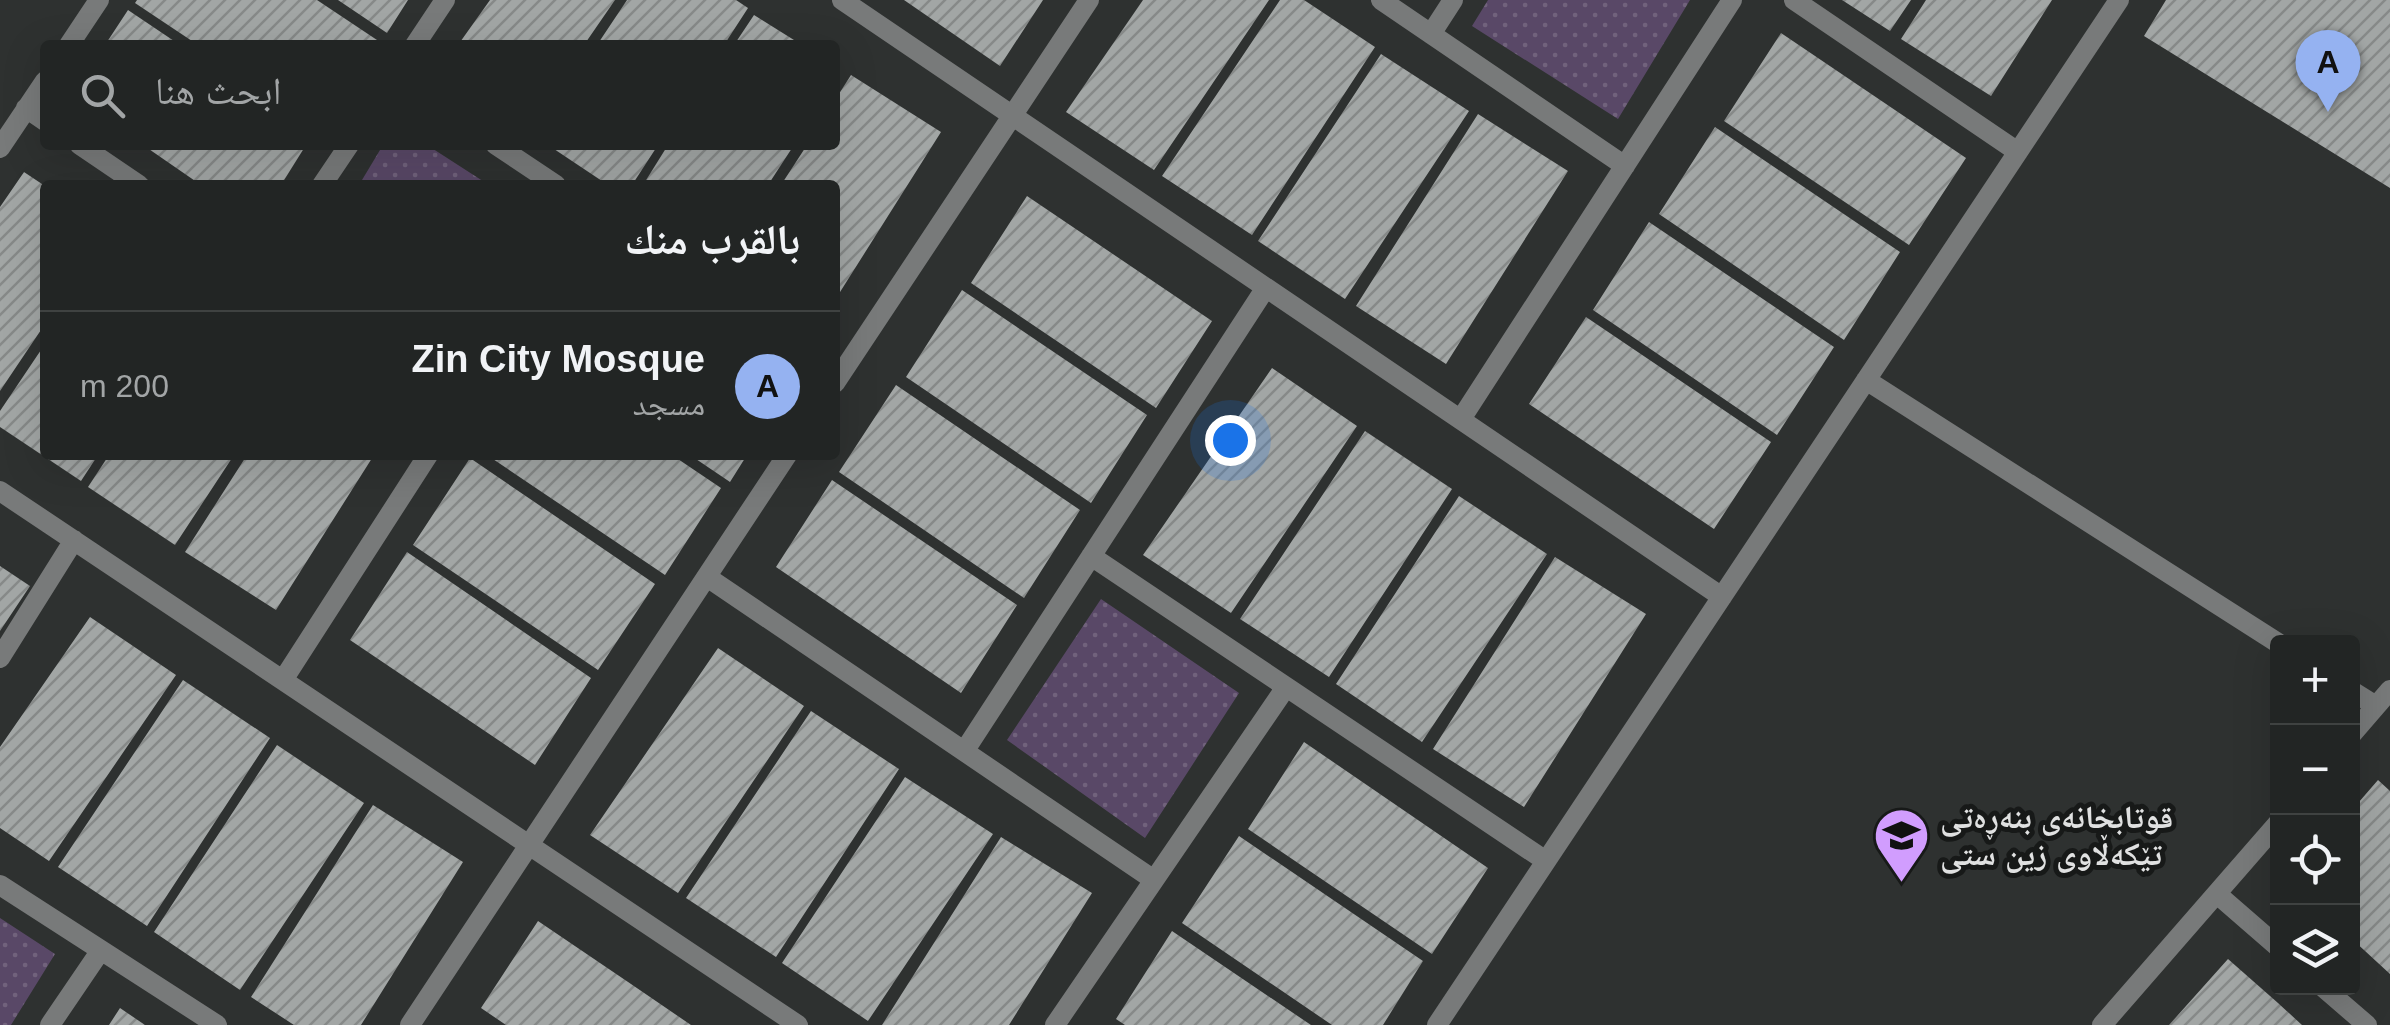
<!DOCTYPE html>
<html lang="ar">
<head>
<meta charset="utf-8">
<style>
  :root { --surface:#222524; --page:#2a2d2c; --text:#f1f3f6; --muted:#a2a5a6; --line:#3f4241; --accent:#95b2f1 }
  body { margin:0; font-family:Helvetica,"Noto Naskh Arabic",sans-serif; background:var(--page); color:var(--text); direction:rtl }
  .controls { position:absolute; right:30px; bottom:30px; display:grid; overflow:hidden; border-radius:10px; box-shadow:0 10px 40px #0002 }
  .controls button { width:90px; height:90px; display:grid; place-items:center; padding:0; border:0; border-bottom:2px solid var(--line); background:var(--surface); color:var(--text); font:50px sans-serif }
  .you { position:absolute; left:1230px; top:440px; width:35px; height:35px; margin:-25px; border:8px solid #fff; border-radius:50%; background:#1a73e8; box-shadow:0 0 0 15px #1a73e833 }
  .badge { display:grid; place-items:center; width:65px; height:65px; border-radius:50%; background:var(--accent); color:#111; font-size:32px; font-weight:700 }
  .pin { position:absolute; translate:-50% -82px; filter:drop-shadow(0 2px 5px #0008) }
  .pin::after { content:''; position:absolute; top:52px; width:35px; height:30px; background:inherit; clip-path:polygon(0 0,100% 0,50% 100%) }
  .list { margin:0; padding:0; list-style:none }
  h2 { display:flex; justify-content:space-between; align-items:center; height:130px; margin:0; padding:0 40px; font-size:42px }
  h2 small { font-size:32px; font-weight:400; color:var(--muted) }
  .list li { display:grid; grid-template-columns:65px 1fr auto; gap:30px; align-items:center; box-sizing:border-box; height:150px; padding:0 40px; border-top:2px solid var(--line) }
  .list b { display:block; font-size:38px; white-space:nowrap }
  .list p { margin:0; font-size:32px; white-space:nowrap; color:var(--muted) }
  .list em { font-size:32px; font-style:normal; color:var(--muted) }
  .icon { flex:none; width:55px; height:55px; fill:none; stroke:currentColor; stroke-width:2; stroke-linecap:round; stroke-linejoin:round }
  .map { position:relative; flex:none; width:2390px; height:1025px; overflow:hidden; direction:ltr }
  .search { position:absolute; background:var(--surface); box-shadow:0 10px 40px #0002; left:40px; top:40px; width:800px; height:110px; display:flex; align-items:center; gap:25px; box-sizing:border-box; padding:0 35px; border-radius:10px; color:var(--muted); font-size:38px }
  .panel { position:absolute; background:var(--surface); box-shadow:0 10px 40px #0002; left:40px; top:180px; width:800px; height:280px; border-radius:10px; direction:rtl }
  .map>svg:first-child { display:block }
  .green { fill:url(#green-dots) }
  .building { fill:url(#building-hatch) }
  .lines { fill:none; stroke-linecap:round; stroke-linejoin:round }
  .street { stroke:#787a7a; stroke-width:20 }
  .labels { text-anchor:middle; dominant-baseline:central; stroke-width:10; stroke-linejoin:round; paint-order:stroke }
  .poi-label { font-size:32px; font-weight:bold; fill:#e0e1e1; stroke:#171918; text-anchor:start }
</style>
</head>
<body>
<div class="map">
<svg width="2390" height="1025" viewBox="0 0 2390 1025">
  <defs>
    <pattern id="green-dots" width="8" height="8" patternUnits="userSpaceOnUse" patternTransform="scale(2.5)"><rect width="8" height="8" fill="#594867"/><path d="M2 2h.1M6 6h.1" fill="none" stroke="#71627c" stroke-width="1.8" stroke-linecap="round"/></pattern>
    <pattern id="building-hatch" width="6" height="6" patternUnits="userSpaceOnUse" patternTransform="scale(2.5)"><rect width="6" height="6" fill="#a2a6a5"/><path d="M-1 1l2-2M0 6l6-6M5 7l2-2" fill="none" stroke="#868988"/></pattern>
  </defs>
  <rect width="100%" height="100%" fill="#2e3130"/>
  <path class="green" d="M1488,0H1690L1618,119L1472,26Z
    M383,145H427L489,185H359Z
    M1101,599L1239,693L1145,838L1007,740Z
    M0,918L55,954L11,1025H0Z"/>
  <path class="building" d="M137,0H317L377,40L374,45H198L135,3Z
    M338,0H408L387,33Z
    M490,0H615L584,45H458Z
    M627,0H736L748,8L724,45H597Z
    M904,0H1043L1000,66Z
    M1143,0H1269L1154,170L1066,112Z
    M1280,0H1304L1375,47L1252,235L1162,176Z
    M1842,0H1911L1890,31Z
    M1926,0H2052L1991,96L1901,39Z
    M2166,0H2390V188L2144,36Z
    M128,10L180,45H105Z
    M754,15L802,45H734Z
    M1781,33L1966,158L1909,245L1724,121Z
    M1381,54L1469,111L1345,299L1258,241Z
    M851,75L941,132L835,300V185H781L807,145H835V100Z
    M1478,114L1568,171L1446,364L1356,306Z
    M1715,127L1900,252L1844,340L1659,214Z
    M143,145H306L281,185H201Z
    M548,145H658L632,185H608Z
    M668,145H794L768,185H643Z
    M24,172L45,186V324L0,391V207Z
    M1027,196L1212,321L1156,408L971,283Z
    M1649,222L1834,347L1777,435L1593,310Z
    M962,290L1147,415L1091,503L906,377Z
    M1586,317L1771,442L1714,529L1529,404Z
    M45,344V455H98L81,481L0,427V411Z
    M1272,368L1357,426L1231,613L1143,555Z
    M896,385L1080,510L1024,598L839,472Z
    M1365,431L1452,489L1329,677L1240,619Z
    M109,455H234L175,545L88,487Z
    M247,455H374L276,610L185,552Z
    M487,455H672L721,488L665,575Z
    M690,455H747L730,482Z
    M470,458L655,584L598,670L413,545Z
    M832,480L1017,605L961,693L776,567Z
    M1459,496L1547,554L1422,742L1336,684Z
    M407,552L591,678L535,765L350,640Z
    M1555,557L1646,614L1524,807L1433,749Z
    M0,566L30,586L0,631Z
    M90,617L176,675L49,861L0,828V747Z
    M718,648L804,706L678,893L590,835Z
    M183,680L270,738L147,926L58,867Z
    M811,711L899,769L776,957L686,898Z
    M1304,742L1488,868L1432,954L1248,829Z
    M277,745L364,803L240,990L154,932Z
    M905,777L993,834L868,1021L782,963Z
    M2378,780L2390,791V974L2352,939V810Z
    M373,805L463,862L361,1025H294L251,997Z
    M1239,836L1423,961L1383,1025H1332L1182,923Z
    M1001,837L1092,893L1009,1025H882Z
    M538,921L631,984L691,1025H506L481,1008Z
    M1172,931L1265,994L1311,1025H1125L1116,1019Z
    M2228,959L2278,1003L2302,1025H2169Z
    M120,1008L145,1025H109Z"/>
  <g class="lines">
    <path class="street" d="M842,0L1722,597
      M1381,0L1625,166
      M1794,0L2018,152
      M1431,34L1453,0
      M69,45L99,0
      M415,45L445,0
      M26,108L45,121
      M80,145L139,185
      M496,145L556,185
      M0,148L45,81
      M322,185L349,145
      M1866,380L2278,643
      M835,383L1089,0
      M1461,419L1732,0
      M0,491L798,1025
      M1091,556L1546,861
      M707,577L1154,880
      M0,658L74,540
      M283,680L428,455
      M2352,691L2376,706
      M2352,734L2390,690
      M965,750L1265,289
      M0,885L217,1025
      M2217,894L2278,947
      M2324,988L2367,1025
      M50,1025L101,950
      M410,1025L787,455
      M1055,1025L1286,687
      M1437,1025L2119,0
      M2102,1025L2278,823"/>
  </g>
  <defs>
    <symbol id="school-pin" viewBox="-11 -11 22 30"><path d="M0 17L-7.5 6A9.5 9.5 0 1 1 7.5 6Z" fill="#d19dfe" stroke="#171918"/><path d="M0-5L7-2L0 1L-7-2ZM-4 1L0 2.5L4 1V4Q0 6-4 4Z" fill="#111"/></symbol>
  </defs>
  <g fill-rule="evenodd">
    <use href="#school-pin" x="1870" y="804" width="63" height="86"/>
  </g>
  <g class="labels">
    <g class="poi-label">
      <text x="1940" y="817">قوتابخانەی بنەڕەتی<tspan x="1940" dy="37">تێکەڵاوی زین ستی</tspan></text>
    </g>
  </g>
</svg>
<div class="controls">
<button>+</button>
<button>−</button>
<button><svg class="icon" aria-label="locate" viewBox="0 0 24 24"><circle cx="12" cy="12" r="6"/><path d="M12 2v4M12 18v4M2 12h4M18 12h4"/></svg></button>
<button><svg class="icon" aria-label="layers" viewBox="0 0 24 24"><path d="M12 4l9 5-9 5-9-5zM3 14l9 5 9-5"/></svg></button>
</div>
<div class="you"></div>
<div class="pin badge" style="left:2328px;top:112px">A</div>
<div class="search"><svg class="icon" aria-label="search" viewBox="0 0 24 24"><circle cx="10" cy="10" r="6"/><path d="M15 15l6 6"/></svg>ابحث هنا</div>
<section class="panel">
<h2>بالقرب منك<small></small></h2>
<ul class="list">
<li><span class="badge">A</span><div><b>Zin City Mosque</b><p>مسجد</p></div><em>200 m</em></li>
</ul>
</section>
</div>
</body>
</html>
